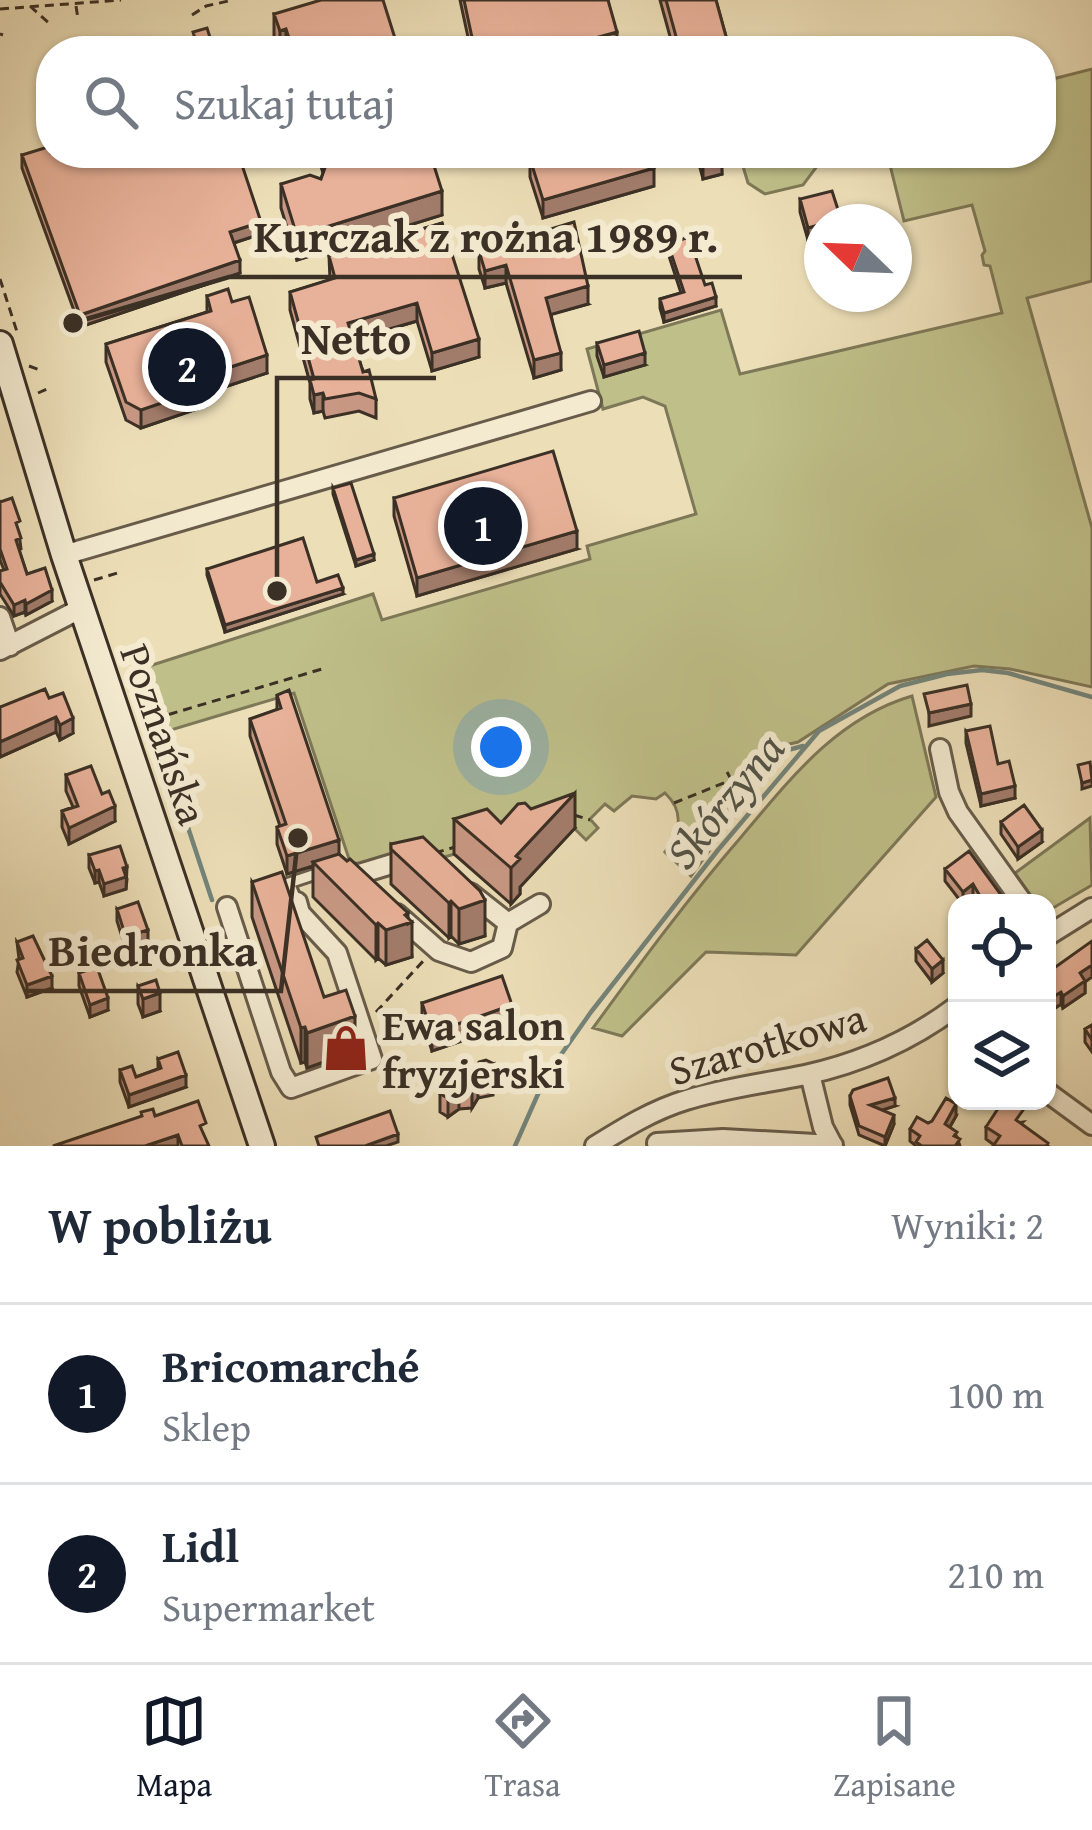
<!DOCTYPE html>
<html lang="pl">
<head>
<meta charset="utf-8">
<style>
  :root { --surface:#fff; --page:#f2f2f3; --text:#1f2937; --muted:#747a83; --line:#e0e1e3; --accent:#111827 }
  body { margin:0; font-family:"Gentium Book Plus",serif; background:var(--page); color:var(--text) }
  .controls { position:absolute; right:36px; bottom:36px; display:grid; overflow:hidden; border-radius:24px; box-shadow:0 3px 9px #0004 }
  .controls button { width:108px; height:108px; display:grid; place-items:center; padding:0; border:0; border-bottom:3px solid var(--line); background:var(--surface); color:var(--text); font:60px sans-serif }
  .compass { position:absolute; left:804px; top:204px; width:108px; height:108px; border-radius:50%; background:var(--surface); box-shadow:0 3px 9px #0004; rotate:293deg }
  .you { position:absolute; left:501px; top:747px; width:42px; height:42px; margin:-30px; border:9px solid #fff; border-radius:50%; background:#1a73e8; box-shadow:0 0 0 18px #1a73e833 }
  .badge { display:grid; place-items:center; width:78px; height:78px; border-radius:50%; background:var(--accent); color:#fff; font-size:39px; font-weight:700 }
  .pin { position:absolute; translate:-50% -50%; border:6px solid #fff; box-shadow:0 3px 12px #0006 }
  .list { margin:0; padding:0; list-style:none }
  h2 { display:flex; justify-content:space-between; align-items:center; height:156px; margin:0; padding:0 48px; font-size:51px }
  h2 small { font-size:39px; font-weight:400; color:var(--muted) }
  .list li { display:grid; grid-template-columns:78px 1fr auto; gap:36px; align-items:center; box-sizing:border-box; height:180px; padding:0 48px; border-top:3px solid var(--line) }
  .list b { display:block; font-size:45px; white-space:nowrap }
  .list p { margin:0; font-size:39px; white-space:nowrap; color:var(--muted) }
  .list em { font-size:39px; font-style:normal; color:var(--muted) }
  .icon { flex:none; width:66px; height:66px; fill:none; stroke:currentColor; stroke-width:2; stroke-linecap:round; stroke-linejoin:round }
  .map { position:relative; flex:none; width:1092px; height:1146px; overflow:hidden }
  .search { position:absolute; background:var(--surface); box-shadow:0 3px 9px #0004; left:36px; right:36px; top:36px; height:132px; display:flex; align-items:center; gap:30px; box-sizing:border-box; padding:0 42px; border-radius:48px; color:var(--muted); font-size:45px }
  .sheet { height:516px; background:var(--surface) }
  nav { display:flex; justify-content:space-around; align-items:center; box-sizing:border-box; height:168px; border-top:3px solid var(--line); background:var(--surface); font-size:33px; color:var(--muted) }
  nav a { display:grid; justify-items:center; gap:6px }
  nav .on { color:var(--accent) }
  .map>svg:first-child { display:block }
  .grass { fill:#bfbf89; stroke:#7d7857; stroke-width:3 }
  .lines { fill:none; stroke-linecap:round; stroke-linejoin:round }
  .stream { stroke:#73847a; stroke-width:4.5 }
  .lane-casing { stroke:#675c4a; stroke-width:15 }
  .street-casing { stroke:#675c4a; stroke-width:24 }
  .secondary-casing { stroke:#3b3025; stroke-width:30 }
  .path { stroke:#3b3025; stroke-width:3; stroke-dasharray:9 6; stroke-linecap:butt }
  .lane { stroke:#f3ead0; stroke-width:9 }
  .street { stroke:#f3ead0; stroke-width:18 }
  .secondary { stroke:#f3ead0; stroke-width:24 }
  .wall { fill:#c89884; stroke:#3b3025; stroke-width:3 }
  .shaded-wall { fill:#a27c6b; stroke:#3b3025; stroke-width:3 }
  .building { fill:#e8b199; stroke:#3b3025; stroke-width:3 }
  .labels { text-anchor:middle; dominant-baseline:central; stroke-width:12; stroke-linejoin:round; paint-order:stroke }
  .street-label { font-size:42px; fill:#3b3025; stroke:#f3ead0 }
  .poi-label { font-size:42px; font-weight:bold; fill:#3b3025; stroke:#f3ead0; text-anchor:start }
  .water-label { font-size:45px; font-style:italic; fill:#525348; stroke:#f3ead0 }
  .leader { fill:none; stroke:#3b3025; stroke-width:4.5 }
  .callout-dot { fill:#3b3025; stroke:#f3ead0; stroke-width:4.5 }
  .callout-label { font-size:45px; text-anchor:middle; font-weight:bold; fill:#3b3025; stroke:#f3ead0; stroke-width:12; stroke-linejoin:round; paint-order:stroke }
</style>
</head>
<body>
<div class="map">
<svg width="1092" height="1146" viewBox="0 0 1092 1146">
  <rect width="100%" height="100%" fill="#ecdeb7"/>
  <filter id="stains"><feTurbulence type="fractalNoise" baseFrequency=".00167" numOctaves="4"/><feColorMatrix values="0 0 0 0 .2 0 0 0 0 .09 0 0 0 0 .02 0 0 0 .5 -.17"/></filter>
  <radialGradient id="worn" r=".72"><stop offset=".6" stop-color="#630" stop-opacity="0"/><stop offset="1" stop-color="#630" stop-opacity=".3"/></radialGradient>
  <path class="grass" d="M1092,69V281L1027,298L1092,528V687L1010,669L974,666L888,684L798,742L764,750L759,782L691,876L665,852C681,832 684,811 665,793L656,799L632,796L614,811L605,804L590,819L598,828L586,840L575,829L492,843L441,858L362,867L350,862L294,693L161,733L140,669L373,594L382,620L590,559L587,546L696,514L665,406L643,397L603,409L587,349L721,310L740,374L1002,313L990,266L984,265L982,255L985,251L972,205L904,221L887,153H1041V82Z
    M739,153H814L818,165L803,185L765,194L748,183Z
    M912,696L936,797L796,955L706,952L622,1036L593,1028C641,962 689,897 742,836C791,778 837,718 912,696Z
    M1090,818L1092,885L1053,908L1036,903L1015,873Z"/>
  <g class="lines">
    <path class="stream" d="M158,740L165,758
      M769,755L803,746
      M172,779L212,900
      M515,1146L546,1076L591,1012L718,850L819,731L900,686L947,674L982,670L1008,673L1092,697"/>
    <defs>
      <path id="lane" d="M297,902L289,883L322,872"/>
      <path id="street" d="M64,555L591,401
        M0,617L10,646
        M0,650L82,608
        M940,749L949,792L958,812L1023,903
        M344,873L359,874L415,857
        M470,893L508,923L540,904
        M227,907L281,1072L291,1088L372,1059L337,953L300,913L297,902
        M397,914L439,951L471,962L502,948L508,923
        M1047,936L1092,908
        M810,1074L823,1127L833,1146
        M1047,1092L1092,1125
        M657,1143L723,1139L833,1145
        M595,1146C624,1128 653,1110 686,1100C725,1088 766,1083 805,1075C860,1063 912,1040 957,1006"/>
      <path id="secondary" d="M0,344L64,555L262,1146"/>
    </defs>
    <use href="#lane" class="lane-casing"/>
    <use href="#street" class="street-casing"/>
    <use href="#secondary" class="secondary-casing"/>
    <path class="path" d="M30,6L50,24
      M76,6L78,19
      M0,9L121,0
      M192,15L206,6L233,0
      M0,34L3,35
      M0,279L18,335
      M29,366L40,370
      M38,393L47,389
      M94,580L121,572
      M119,662L150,652
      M140,723L322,669
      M727,772L732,781L731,795
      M674,803L746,774
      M574,815L590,820
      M435,853L455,847
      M376,1012L426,958"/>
    <use href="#lane" class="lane"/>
    <use href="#street" class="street"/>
    <use href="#secondary" class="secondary"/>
  </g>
  <path class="wall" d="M460,0H608L617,50L471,51Z
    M660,0H716L730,51H674Z
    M274,14L399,51H278L274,38Z
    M317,153H430L442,215L297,260L281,208V184L321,179L323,173Z
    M696,153H720L722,174L703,179Z
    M22,155L261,234L234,243L240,273L80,327L22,168Z
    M530,159L654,186L543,218L530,177Z
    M800,199L841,222L808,240L800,212Z
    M442,223L479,357L432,371L417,321L353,340L361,366L376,399V418L359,411L325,418L323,411L314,413L310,399V383L290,310V292L330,280L329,256Z
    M668,244L705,285L716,306L664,322L660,308V299L681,293L668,253Z
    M479,251L588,304L551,314L561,370L534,378L506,283L485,288L479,269Z
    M207,296L232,302L267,373L206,393V406L141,428L126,420L106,362V344L207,312Z
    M597,343L645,365L604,377L597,356Z
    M333,488L374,560L356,566L333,494Z
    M394,498L577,549L417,596L394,516Z
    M0,502L19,533L21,549L19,550L27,574L52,601L26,615L25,612L14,616L0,594V571L4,570L0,560Z
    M207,569L317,582L343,594L225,632L207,575Z
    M277,695L339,854L408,918L412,957L386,965L378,958L376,960L313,897V866L287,874L277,844V827L280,826L250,736V719L277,710Z
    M49,698L73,733L60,740L56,732L0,757V707Z
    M966,731L998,764L1015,798L981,806L966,743Z
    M66,775L102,794L115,821L69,844L62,827V811L73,807L66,791Z
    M531,809L575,828L520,887V894L511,904L454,854V819L501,823Z
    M1001,822L1042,842L1018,859L1001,834Z
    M391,844L480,891L485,936L459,944L451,936L449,938L391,884Z
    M89,855L127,879L126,889L104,896L99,882L95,883L89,868Z
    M945,869L1007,903H977L973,896L962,903L945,881Z
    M252,882L324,997L355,1051L307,1068L305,1062L301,1063L252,917Z
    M117,909L148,942L139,945V952L128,956L117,921Z
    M957,918V945L950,936V924Z
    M17,942L52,988L27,997L17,972L19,959Z
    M916,949L943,973L932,982L916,961Z
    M79,973L108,1010L90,1017L79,986Z
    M1047,973L1085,982V993L1063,1008L1061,1004L1051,1011L1047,1005Z
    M138,986L160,1011L143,1017L138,1004Z
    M422,1003L512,1024L432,1051L422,1021Z
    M1092,1025V1052L1085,1042V1029Z
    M158,1059L186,1087L129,1107L120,1082V1070L136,1077L158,1069Z
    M494,1064L493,1095L478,1098L472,1108L459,1109L448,1117L440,1112V1094L473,1074Z
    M850,1096L895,1106L882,1110L894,1124L885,1146L859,1135L850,1105Z
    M956,1116L950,1127L957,1137L960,1146H916L910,1141V1129Z
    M1023,1122L1021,1124L1048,1146L994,1145L986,1139V1127Z"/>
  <path class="shaded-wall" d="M286,29V51H280V31Z
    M617,32V50L614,51H548Z
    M722,161V174L703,179V166Z
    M654,168V186L543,218V200Z
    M442,191V215L297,260V236Z
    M261,222V234L230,244V232Z
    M822,224V237L808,240V228Z
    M240,260V273L80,327V315Z
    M506,265V283L485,288V271Z
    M588,286V304L546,316V298Z
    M716,297V306L664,322V313Z
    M417,303V321L348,341V323Z
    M479,339V357L432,371V353Z
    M561,353V370L534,378V360Z
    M645,353V365L604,377V365Z
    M267,355V373L206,393V406L141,428V410L203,376Z
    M323,393V411L314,413V395Z
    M577,531V549L417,596V578Z
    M374,554V560L356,566V560Z
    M343,588V594L225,632V625Z
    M52,590V601L26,615V604Z
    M25,600V612L14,616V605Z
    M971,704V716L929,726V713Z
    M56,717V732L0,757V742Z
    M73,718V733L60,740V725Z
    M1092,780V786L1082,789V783Z
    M1015,786V798L981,806V794Z
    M575,793V828L520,887V894L511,904V868L516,856Z
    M115,806V821L69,844V828Z
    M1042,830V842L1018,859V847Z
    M339,840V858L313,862V866L287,874V856Z
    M127,867L126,889L104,896V884Z
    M99,870V882L95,883V871Z
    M973,884V896L963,903V892Z
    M485,900V936L459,944V909Z
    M451,901V936L449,938V903Z
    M408,913V924L412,922V957L386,965V930Z
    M378,923V958L376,960V925Z
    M148,930V942L139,945V952L128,956V944L137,933Z
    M943,960V973L932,982V969Z
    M1092,965V977L1085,982V993L1063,1008V996L1080,973Z
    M52,976V988L27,997V985Z
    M1061,992V1004L1051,1011V998Z
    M160,993V1011L143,1017V999Z
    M108,998V1010L90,1017V1005Z
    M512,1005V1024L432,1051V1033Z
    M355,1016V1051L307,1068V1033Z
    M305,1027V1062L301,1063V1028Z
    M186,1075V1087L129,1107V1095Z
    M478,1080V1098L472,1108V1090Z
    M459,1091V1109L448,1117V1098Z
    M895,1098V1106L870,1114V1105Z
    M956,1104V1116L945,1135V1124Z
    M894,1115V1124L885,1146V1137Z
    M398,1134V1142L386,1146H365Z
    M178,1135V1146H145Z"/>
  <path class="building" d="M321,0H383L399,51H293L286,29L280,31L274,14Z
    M464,0H608L617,32L548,51H479L477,41L473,42Z
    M666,0H716L730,51H680Z
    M207,28L214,50L240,42L243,51H199L193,32Z
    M51,146V153H238L261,222L230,232L240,260L80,315L22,155Z
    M324,153H430L442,191L297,236L281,184L310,175L321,179L327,162Z
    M550,153H649L654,168L543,200L530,159Z
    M699,153H720L722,161L703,166Z
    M832,191L841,219L822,222V224L808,228L800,199Z
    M574,222L588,286L546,298L561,353L534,360L506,265L485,271L479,251Z
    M442,223L479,339L432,353L417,303L348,323L355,345L361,348L358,355L363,372L369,370L376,399L359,393L325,399L323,393L314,395L310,380L314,379L290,292L335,278L329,256Z
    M689,237L705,285L712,283L716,297L664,313L660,299L684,292L668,244Z
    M228,289L232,302L249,297L267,355L203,376L206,388L141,410L126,402L106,344L211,311L207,296Z
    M639,331L645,353L604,365L597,343Z
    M553,451L577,531L417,578L394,498Z
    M351,483L374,554L356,560L333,488Z
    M12,498L20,521L16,523L21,538L16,540L27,574L45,568L52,590L26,604L25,600L14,605L0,582V571L7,569L0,549V502Z
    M303,538L317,582L338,575L343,588L225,625L207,569Z
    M967,685L971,704L929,713L924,694Z
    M45,689L49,698L63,693L73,718L60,725L56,717L0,742V707Z
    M289,690L339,840L287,856L277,827L286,824L250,719L281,708L277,695Z
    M990,726L998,764L1009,761L1015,786L981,794L966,731Z
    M1090,762L1092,780L1082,783L1078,765Z
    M91,766L102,794L109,791L115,806L69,828L62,811L78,806L66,775Z
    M575,793L516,856L520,859L511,868L454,819L487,809L501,823L518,804L525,803L531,809Z
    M1024,805L1042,830L1018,847L1001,822Z
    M423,837L480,891L485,900L459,909L451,901L449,903L391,849V844Z
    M120,846L127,867L123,868L126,877L104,884L99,870L95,871L89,855Z
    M969,851L1007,903H984L973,884L963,892L945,869Z
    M339,854L347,861L350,859L408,913L405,915L412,922L386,930L378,923L376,925L313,862Z
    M282,872L324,997L346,990L355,1016L307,1033L305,1027L301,1028L252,882Z
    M138,902L148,930L137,933L139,940L128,944L117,909Z
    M957,918V933L950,924Z
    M33,936L52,976L27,985L17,960L23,958L17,942Z
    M927,940L943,960L932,969L916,949Z
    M1092,941V965L1080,973L1085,981L1063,996L1061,992L1051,998L1047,993V973Z
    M97,967L108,998L90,1005L79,973Z
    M502,976L512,1005L432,1033L422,1003Z
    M156,980L160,993L143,999L138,986Z
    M1092,1025V1040L1085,1029Z
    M178,1052L186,1075L129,1095L120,1070L132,1066L136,1077L161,1068L158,1059Z
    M486,1060L494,1064L493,1077L478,1080L472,1090L459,1091L448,1098L440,1094L442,1083L473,1074L479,1062Z
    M888,1078L895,1098L870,1105L894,1115L885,1137L859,1126L850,1096L853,1090Z
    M946,1098L956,1104L945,1124L957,1132L954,1136L960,1139L955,1146H922L916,1142L920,1136L910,1129L917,1117L928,1123L932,1121Z
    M198,1101L206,1123L200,1126L209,1146H182L178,1135L145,1146H53L142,1116L141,1112L153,1109L155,1116Z
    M1003,1101H1010L1023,1110L1016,1120L1048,1143L1046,1146H993L1000,1136L986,1127Z
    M390,1111L398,1134L365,1146H319L316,1137Z"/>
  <defs>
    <symbol id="shop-bare" viewBox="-9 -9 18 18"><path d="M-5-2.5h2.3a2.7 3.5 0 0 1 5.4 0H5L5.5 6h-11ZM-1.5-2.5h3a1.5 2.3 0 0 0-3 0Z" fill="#8f2418" stroke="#f3ead0" stroke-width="2.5" paint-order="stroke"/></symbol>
  </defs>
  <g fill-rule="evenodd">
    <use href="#shop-bare" x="313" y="1015" width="66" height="66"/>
  </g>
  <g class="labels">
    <g class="street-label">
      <text transform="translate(165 734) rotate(71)">Poznańska</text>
      <text transform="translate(767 1043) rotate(-16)">Szarotkowa</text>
    </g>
    <g class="poi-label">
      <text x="382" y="1024">Ewa salon<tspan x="382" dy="48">fryzjerski</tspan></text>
    </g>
    <g class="water-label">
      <text transform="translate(724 800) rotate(-51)">Skórzyna</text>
    </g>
  </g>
  <path class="leader" d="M73 323L229 277H742M277 591L277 378H436M298 838L281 991H24"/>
  <g class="callout-dot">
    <circle cx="73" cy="323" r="12"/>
    <circle cx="277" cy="591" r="12"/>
    <circle cx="298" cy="838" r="12"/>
  </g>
  <g class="callout-label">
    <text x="486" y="252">Kurczak z rożna 1989 r.</text>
    <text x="356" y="354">Netto</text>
    <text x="153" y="966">Biedronka</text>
  </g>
  <rect width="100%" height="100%" filter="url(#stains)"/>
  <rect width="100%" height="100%" fill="url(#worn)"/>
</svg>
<div class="controls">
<button><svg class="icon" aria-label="locate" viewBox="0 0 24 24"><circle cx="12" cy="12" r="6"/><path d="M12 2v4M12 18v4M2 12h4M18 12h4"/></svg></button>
<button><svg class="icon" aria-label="layers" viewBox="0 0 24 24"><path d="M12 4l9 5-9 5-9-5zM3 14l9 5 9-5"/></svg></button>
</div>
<svg class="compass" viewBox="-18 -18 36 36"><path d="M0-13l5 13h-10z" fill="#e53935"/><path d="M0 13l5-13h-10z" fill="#747a83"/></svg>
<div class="you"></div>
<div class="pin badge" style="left:483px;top:526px">1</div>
<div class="pin badge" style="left:187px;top:367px">2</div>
<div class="search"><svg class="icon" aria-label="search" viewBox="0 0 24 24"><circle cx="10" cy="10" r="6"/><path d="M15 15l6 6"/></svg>Szukaj tutaj</div>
</div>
<section class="sheet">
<h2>W pobliżu<small>Wyniki: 2</small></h2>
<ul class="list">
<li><span class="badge">1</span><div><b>Bricomarché</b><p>Sklep</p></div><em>100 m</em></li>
<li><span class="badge">2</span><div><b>Lidl</b><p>Supermarket</p></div><em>210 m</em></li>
</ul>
</section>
<nav>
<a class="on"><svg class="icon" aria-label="map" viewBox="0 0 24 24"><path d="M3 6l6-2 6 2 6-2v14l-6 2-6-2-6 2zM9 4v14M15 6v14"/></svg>Mapa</a>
<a><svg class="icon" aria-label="directions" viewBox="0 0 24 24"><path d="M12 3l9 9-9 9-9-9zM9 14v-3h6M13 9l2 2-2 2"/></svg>Trasa</a>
<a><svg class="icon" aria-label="saved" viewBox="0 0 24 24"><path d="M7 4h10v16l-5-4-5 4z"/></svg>Zapisane</a>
</nav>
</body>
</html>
